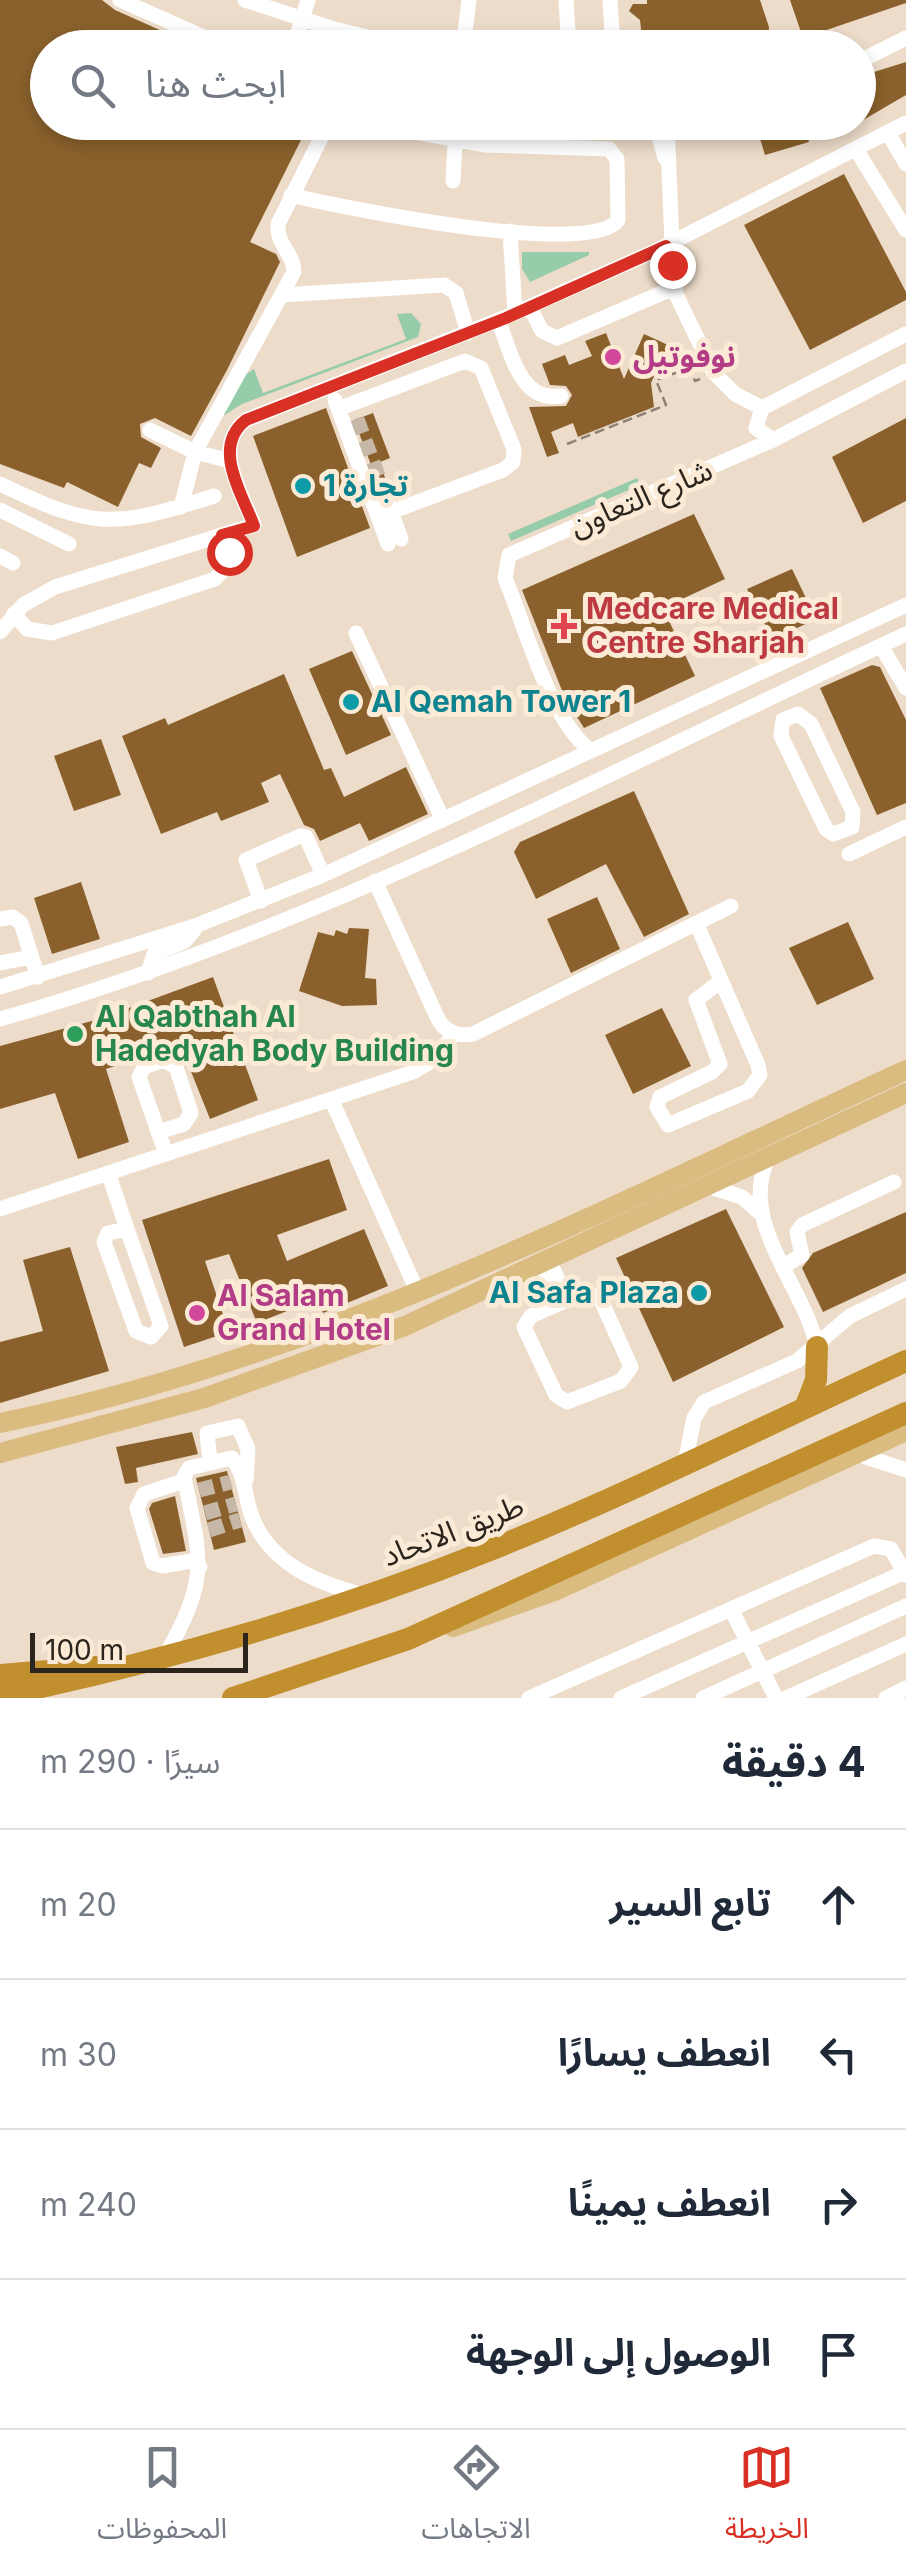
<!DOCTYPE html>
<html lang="ar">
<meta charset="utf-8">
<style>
:root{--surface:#fff;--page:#f2f2f3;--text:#1f2937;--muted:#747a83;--line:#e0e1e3;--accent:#d93025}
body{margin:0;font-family:Inter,"Noto Sans Arabic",sans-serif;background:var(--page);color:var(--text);direction:rtl}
.scale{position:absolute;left:30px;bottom:25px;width:218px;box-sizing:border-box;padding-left:10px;border:5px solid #2b251d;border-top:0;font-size:28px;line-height:35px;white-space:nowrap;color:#2b251d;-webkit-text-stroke:8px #faead6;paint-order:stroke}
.stop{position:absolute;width:30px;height:30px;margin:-22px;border:8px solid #d93025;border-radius:50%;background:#fff}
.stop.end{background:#d93025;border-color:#fff;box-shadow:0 2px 10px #0008}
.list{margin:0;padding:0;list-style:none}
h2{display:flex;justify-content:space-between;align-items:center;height:130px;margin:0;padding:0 40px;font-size:42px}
h2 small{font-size:32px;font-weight:400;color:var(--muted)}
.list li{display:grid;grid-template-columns:65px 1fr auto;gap:30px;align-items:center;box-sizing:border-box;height:150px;padding:0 40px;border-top:2px solid var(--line)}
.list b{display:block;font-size:38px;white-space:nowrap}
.list em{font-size:32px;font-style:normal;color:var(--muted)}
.icon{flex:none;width:55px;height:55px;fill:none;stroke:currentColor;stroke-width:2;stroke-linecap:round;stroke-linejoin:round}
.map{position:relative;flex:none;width:906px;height:1698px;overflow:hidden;direction:ltr}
.search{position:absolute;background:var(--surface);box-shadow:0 5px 15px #0003;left:30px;right:30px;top:30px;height:110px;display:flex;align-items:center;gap:25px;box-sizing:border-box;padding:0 35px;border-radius:55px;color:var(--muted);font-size:38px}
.sheet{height:730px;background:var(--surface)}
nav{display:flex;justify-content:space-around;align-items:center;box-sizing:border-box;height:140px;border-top:2px solid var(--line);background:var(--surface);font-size:28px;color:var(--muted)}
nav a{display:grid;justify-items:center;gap:5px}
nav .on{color:var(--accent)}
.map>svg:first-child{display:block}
.green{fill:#97ccab}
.building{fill:#8a612c}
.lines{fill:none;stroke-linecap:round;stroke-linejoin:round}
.minor-tunnel{stroke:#c6b7a7;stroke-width:15;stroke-dasharray:15 8;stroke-linecap:butt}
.path{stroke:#8f8376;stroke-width:2.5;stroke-dasharray:10 5;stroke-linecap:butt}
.minor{stroke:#fff;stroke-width:15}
.major{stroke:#dabc81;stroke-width:20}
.highway{stroke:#c18f2d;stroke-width:22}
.route{stroke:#d93025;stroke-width:12}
.hotel-dot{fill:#d1479c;stroke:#faead6;stroke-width:4}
.culture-dot{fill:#0f9aa8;stroke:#faead6;stroke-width:4}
.health-dot{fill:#e0444e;stroke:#faead6;stroke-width:4}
.leisure-dot{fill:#2e9e5b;stroke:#faead6;stroke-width:4}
.labels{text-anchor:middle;stroke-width:10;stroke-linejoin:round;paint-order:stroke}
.hotel-label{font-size:30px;font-weight:bold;fill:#b23c85;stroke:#faead6;text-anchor:start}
.culture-label{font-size:30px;font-weight:bold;fill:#0d838f;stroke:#faead6;text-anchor:start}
.street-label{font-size:30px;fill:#2b251d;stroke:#faead6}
.health-label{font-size:30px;font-weight:bold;fill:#be3a42;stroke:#faead6;text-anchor:start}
.leisure-label{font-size:30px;font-weight:bold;fill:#27864d;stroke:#faead6;text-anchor:start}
</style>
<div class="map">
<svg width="906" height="1698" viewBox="0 0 906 1698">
<rect width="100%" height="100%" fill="#eddcc9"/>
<path class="green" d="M522 252H589V255L530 282 522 269Z
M411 313 421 324 418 337 242 404 220 418 245 375 254 369 263 393 406 339 397 314Z
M637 478 640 485 511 541 508 534Z"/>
<path class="building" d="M0 0H102L115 10 200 48H48V122H310L250 242 276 254 280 262 227 370 191 436 155 418 140 424 141 437 161 448 151 468 139 463 118 507 67 482 64 488 0 464Z
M647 0H760L769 27 768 48H643L640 20 629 11 633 4H647Z
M790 0H906V3L803 38Z
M906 62V95L858 123V77Z
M755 122H804L809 142 765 155Z
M844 174 906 292V300L810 350 744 225Z
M606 333 624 379 644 334 668 345 651 383 654 407 578 437 573 423 551 432 559 453 547 457 529 407 566 406 572 395 566 386 550 385 542 364 565 355 569 365 592 356 585 341Z
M326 408 370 528 297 557 253 436Z
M373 413 390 458 380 462 386 481 378 483 354 420Z
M906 418V501L863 523 832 457Z
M694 514 725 579 663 608 695 676 584 728 565 698 522 590Z
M792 569 816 619 772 640 747 589Z
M352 651 391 735 346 755 309 669Z
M872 665 880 667 906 720V803L877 815 820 688Z
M284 674 324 770 331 768 344 797 406 767 428 814 369 841 360 823 320 841 314 829 304 825 280 774 261 783 269 802 221 821 217 812 161 834 122 736 165 718 168 725Z
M101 739 121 795 74 811 54 756Z
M634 791 689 914 644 937 606 864 536 899 514 852 520 842Z
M81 882 100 939 52 954 34 898Z
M597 897 620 949 571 973 547 919Z
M848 922 874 979 817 1005 789 948Z
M349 928 369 929 365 978 376 979 377 1005 342 1006 299 991 318 932 334 936 336 930 347 934Z
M213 977 258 1100 210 1119 180 1044 106 1069 129 1142 78 1159 55 1093 0 1109V1046L99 1019Z
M662 1008 691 1066 633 1094 605 1035Z
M329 1159 347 1210 277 1235 287 1261 364 1229 388 1286 323 1313 317 1299 257 1323 229 1254 205 1261 229 1332 184 1347 142 1220Z
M726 1209 784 1327 673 1382 616 1258Z
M906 1212V1273L823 1312 802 1268 813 1253Z
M70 1247 109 1371 0 1403V1342L43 1331 23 1260Z
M192 1432 198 1454 136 1468 138 1482 125 1484 116 1447Z
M227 1471 246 1542 214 1550 196 1478Z
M175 1496 186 1551 163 1554 149 1509 152 1503Z"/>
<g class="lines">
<path class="minor-tunnel" d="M357 419 384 492
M199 1490 231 1482
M205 1513 236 1504
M209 1530 240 1520"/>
<path class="path" d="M567 444 666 405 656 380 689 368 695 381 700 379"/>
<path class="minor" d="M120 0 229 48
M245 0 334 29 414 48
M566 0 569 48
M610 0 613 48
M293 48 308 0
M463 48 469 0
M858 62 906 38
M655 122 665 158
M667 122 672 243
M888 133 906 164
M857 151 906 230
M453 181 456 122
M291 195C339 207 592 259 618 220L617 159 609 149 484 145 360 122
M510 231 515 313
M655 251 714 373 735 394 762 408
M281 295 444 285 456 293 468 333
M530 307 542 331 557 338 676 287
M498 320C511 351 519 403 561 396
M335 400 388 544
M338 409 465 361 481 368 514 449 513 462 503 470 391 512
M150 430 195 452 230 461
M773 440 756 428 762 408 906 334
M0 484C95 530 114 528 214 496
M384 492 401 539
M181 507 195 452 294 272C294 253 276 245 278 224L329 122
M0 510 69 544
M0 556 13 563
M14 614 27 629 52 633 215 579 230 562 222 535
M0 632 23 605 55 587 254 525C242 493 211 446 246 420L506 317 655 251 906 123
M356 633 443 820
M881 646 906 688
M798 714 811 724 853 812 852 827 833 834 826 829 781 736 783 720Z
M591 751C550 721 525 626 505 578L509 555 773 440 906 371
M849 854 906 827
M375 881 438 1019C445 1032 457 1037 473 1034L731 906
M261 901 246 860 300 836 306 837 323 875
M0 919 13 917 21 923 38 977
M697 925 758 1065 760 1075 748 1091 668 1125 657 1107 660 1097 712 1072 720 1064 696 1000 721 981
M0 963 31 957
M148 973 154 954 185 941 194 930
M0 987 195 926 323 875 906 605
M0 1019C315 930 610 771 906 634
M332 1101 418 1293
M158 1132 184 1124 191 1113 176 1067 164 1060 144 1067 139 1077 166 1154
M769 1157C736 1220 804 1285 817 1347
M109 1175 127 1229
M707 1186 742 1197 762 1215
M0 1209 413 1072 433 1060 454 1034
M127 1229 161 1326 151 1337 136 1331 104 1242 108 1233Z
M550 1262 567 1300
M784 1266 802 1255 797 1232 802 1225 894 1182
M536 1269 554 1306
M586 1292 600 1298 631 1367 621 1381 567 1402 556 1395 524 1327 531 1316Z
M857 1454 906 1470
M210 1461 207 1433 238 1426 248 1449 246 1480
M685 1463 694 1418 704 1402 797 1361 850 1316 906 1289
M184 1481 144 1494 137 1508 153 1563 162 1566 192 1561 200 1567
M732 1611 776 1698
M164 1658C209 1578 202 1564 184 1477L189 1468 232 1458C245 1474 245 1498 252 1517 271 1565 318 1583 363 1595
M529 1698 874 1546 891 1549 906 1575
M621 1698 905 1572
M703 1698 906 1606
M786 1698 906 1644
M886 1698 906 1688"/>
<path class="major" d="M0 1423C321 1358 611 1206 906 1070
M0 1453 204 1398 405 1326 906 1093
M453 1627 557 1590 906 1431"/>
<path class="highway" d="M805 1408 816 1380 817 1347
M0 1675 95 1667
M0 1696C171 1660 337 1612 500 1546 637 1490 771 1423 906 1361
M233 1698 408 1639 906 1413"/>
</g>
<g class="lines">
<path class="route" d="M229 552 222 535 254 526C242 493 211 447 246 420L506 318 666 246 672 265"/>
</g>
<g class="hotel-dot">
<circle cx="613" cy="357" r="10"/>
<circle cx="197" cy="1313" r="10"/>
</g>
<g class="culture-dot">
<circle cx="303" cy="486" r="10"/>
<circle cx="351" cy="702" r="10"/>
<circle cx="699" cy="1293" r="10"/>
</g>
<path class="health-dot" d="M559 611h10v10h10v10h-10v10h-10v-10h-10v-10h10z"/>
<circle class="leisure-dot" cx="75" cy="1034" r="10"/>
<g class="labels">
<g class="hotel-label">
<text x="633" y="367">نوفوتيل</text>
<text x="217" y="1306">Al Salam<tspan x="217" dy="34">Grand Hotel</tspan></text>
</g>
<g class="culture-label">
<text x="323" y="496">تجارة 1</text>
<text x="371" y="712">Al Qemah Tower 1</text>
<text x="679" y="1303" text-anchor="end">Al Safa Plaza</text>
</g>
<g class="street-label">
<text transform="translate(641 498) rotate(-23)" y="10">شارع التعاون</text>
<text transform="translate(453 1531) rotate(-21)" y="10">طريق الاتحاد</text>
</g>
<g class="health-label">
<text x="586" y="619">Medcare Medical<tspan x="586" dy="34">Centre Sharjah</tspan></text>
</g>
<g class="leisure-label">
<text x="95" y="1027">Al Qabthah Al<tspan x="95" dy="34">Hadedyah Body Building</tspan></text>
</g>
</g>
</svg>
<div class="scale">100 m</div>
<div class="stop" style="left:229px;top:552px"></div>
<div class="stop end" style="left:672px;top:265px"></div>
<div class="search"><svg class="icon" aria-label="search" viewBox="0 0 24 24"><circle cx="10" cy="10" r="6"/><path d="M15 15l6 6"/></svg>ابحث هنا</div>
</div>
<section class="sheet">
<h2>4 دقيقة<small>سيرًا · 290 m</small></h2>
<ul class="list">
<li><svg class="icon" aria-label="ahead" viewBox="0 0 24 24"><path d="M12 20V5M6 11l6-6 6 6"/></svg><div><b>تابع السير</b></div><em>20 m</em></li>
<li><svg class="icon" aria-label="left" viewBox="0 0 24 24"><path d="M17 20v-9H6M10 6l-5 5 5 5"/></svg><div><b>انعطف يسارًا</b></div><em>30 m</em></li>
<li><svg class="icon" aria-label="right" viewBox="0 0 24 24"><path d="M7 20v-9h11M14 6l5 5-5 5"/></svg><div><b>انعطف يمينًا</b></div><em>240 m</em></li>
<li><svg class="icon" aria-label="arrive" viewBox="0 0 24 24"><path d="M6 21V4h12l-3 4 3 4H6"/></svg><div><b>الوصول إلى الوجهة</b></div></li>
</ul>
</section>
<nav>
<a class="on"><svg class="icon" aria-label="map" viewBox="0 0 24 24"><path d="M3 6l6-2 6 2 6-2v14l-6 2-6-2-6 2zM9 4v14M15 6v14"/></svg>الخريطة</a>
<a><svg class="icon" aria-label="directions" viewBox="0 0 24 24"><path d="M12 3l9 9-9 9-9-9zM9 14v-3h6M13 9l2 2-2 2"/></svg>الاتجاهات</a>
<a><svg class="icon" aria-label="saved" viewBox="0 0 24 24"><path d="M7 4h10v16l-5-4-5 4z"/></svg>المحفوظات</a>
</nav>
